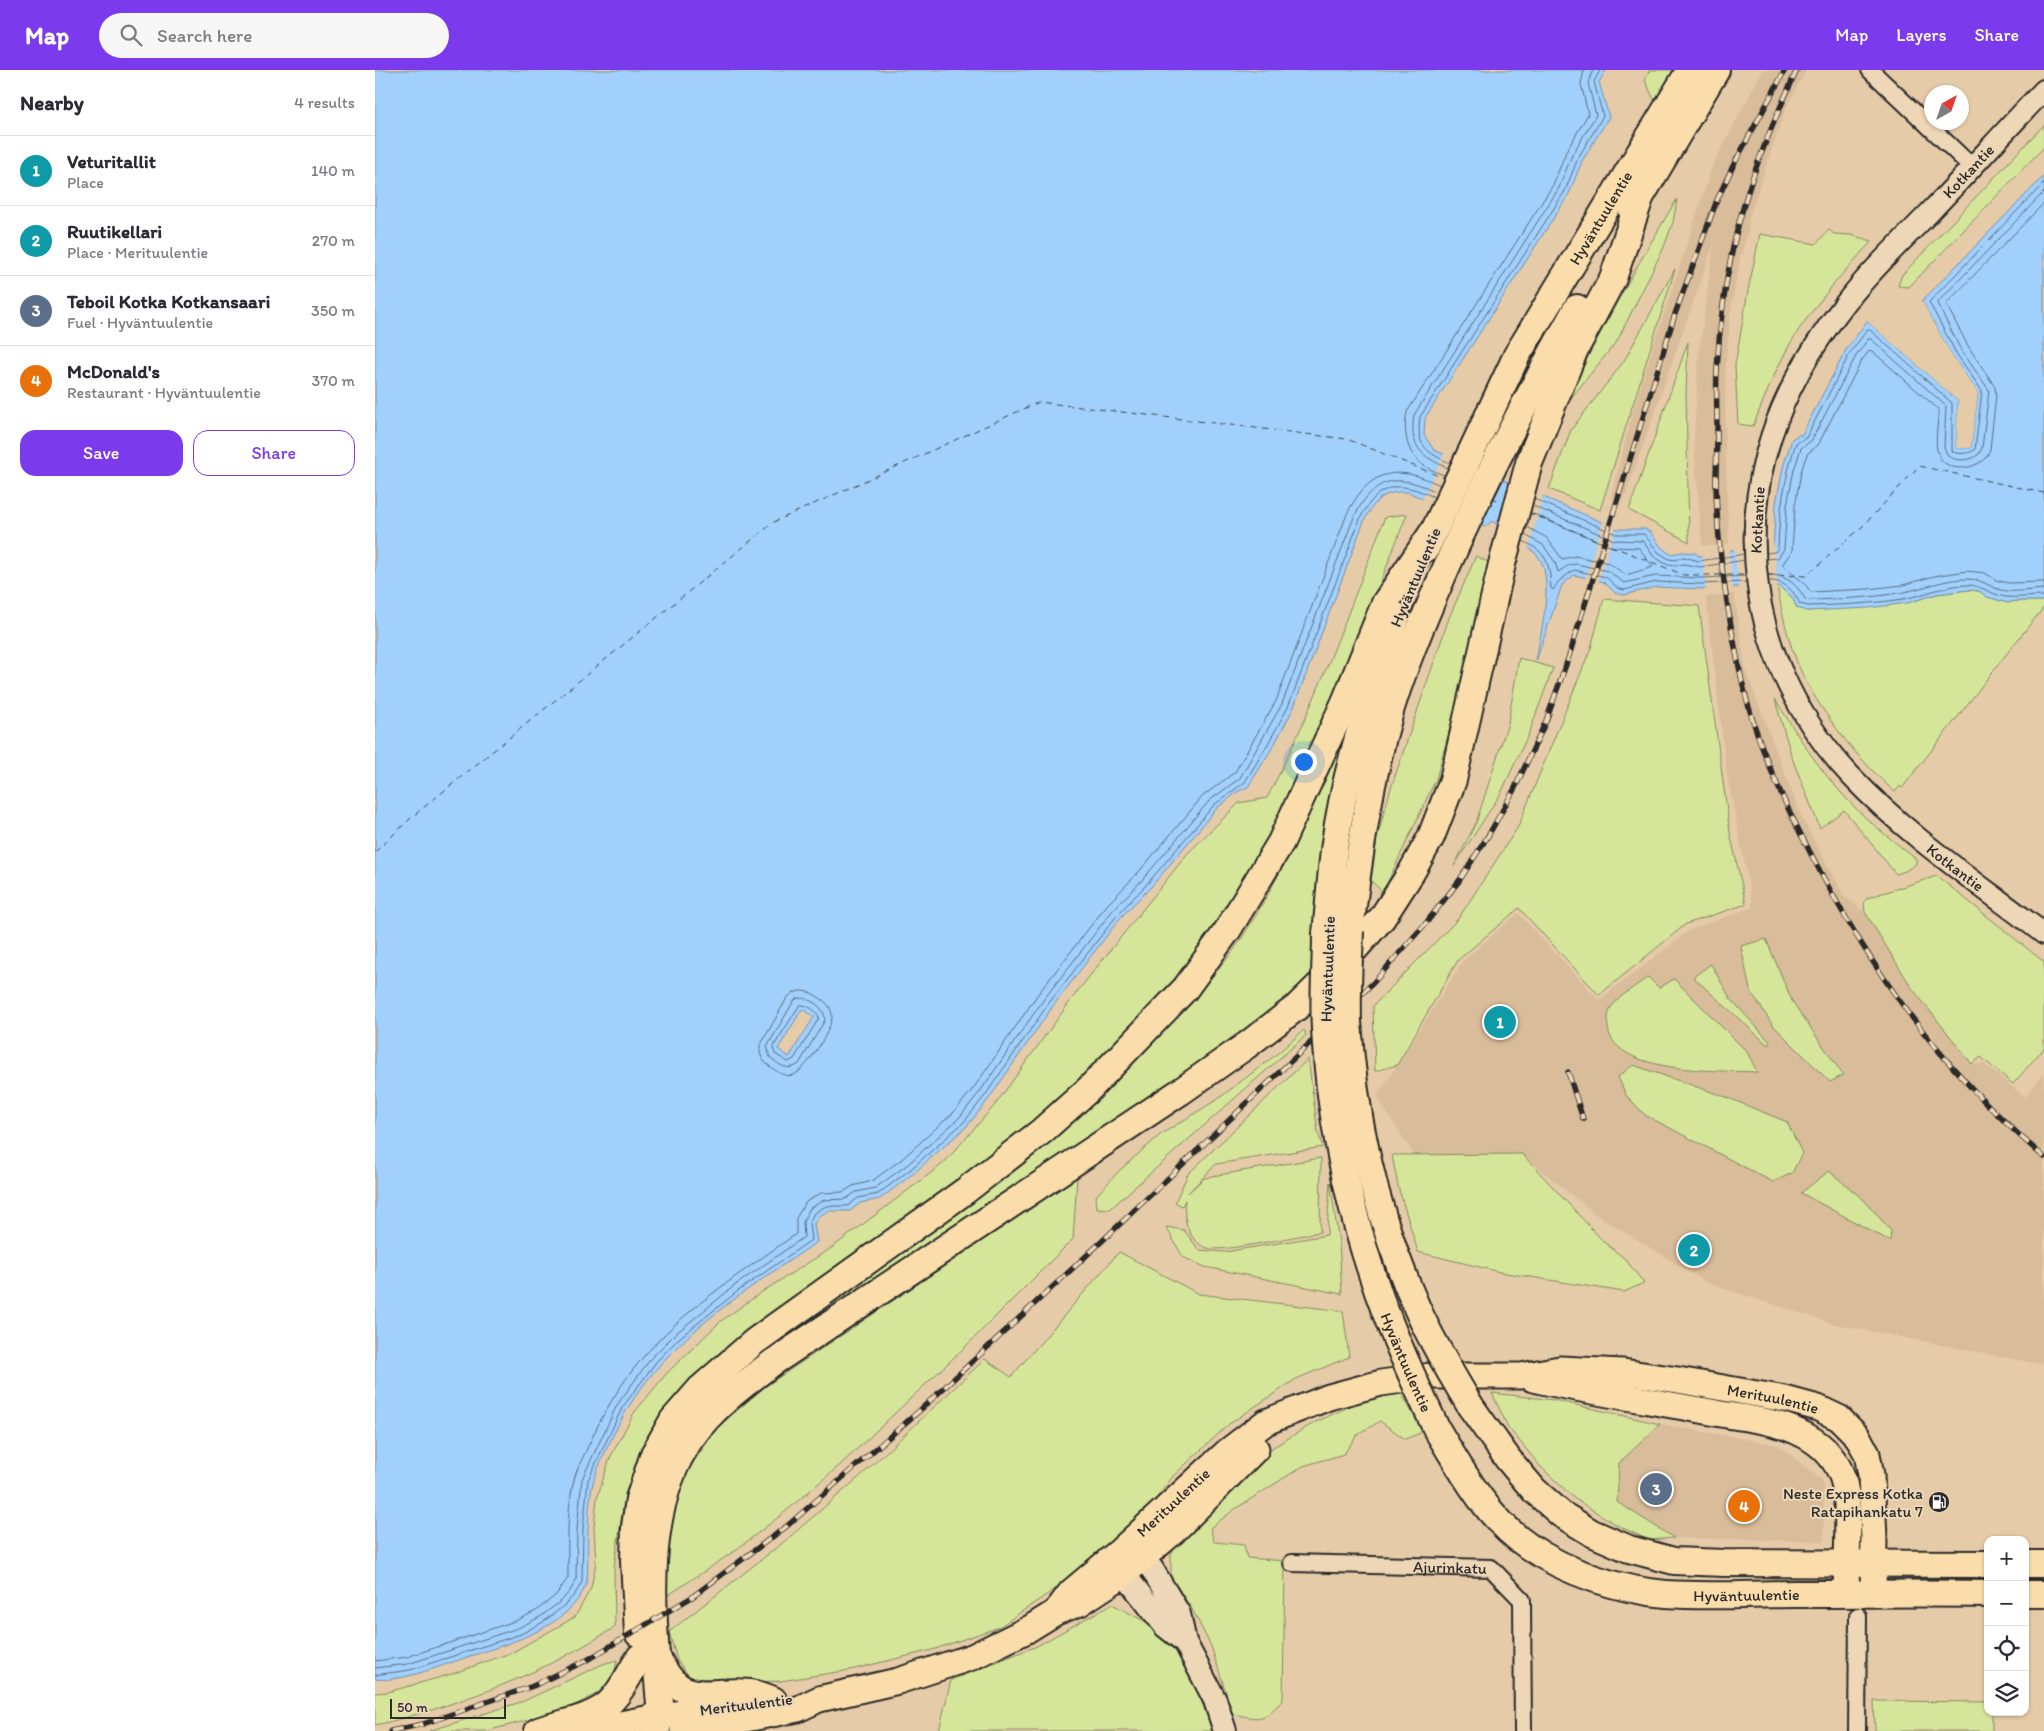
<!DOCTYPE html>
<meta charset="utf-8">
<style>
:root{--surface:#fff;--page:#f7f7f7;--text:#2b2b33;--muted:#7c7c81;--line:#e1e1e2;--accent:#7c3aed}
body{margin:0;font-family:Itim,sans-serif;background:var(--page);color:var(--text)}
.controls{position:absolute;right:15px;bottom:15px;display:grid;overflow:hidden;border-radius:10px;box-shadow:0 1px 4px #0004}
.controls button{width:45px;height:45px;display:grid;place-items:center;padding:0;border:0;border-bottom:1px solid var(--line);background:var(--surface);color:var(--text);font:25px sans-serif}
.compass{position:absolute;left:1549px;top:15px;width:45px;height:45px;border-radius:50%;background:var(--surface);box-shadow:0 1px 4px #0004;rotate:40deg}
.scale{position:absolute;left:15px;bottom:12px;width:116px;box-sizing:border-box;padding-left:5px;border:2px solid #2b2b2b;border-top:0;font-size:14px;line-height:18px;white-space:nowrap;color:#2b2b2b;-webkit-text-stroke:4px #edd7b6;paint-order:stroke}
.you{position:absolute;left:928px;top:691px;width:18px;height:18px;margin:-12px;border:4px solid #fff;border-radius:50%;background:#1a73e8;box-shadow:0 0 0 8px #1a73e833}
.badge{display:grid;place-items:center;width:32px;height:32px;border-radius:50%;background:var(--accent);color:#fff;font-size:16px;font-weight:700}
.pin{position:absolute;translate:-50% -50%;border:2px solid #fff;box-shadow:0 1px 5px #0006}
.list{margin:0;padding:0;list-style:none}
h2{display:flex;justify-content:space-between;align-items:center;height:65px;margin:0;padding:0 20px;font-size:21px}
h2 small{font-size:16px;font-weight:400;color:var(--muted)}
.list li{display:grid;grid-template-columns:32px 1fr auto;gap:15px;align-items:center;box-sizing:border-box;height:70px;padding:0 20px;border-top:1px solid var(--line)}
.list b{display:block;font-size:19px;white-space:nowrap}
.list p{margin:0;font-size:16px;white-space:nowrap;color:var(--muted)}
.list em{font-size:16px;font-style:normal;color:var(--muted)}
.actions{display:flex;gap:10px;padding:15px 20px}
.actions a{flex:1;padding:11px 0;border:1px solid var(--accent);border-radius:15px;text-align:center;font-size:18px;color:var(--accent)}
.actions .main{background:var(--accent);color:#fff}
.icon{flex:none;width:28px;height:28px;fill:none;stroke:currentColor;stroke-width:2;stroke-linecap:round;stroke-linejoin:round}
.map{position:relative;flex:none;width:1669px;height:1661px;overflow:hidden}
header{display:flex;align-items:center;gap:30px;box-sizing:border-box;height:70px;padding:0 25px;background:var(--accent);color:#fff}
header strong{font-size:24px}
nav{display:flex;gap:28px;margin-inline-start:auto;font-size:18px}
.search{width:350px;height:45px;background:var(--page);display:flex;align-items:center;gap:12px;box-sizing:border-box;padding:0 18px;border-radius:28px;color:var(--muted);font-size:19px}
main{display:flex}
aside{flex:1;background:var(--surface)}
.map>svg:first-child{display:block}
.built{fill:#d9bc9a}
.green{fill:#d5e69a;stroke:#808862}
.water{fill:#a1d0fd;stroke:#728ea9;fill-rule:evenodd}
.pier{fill:#e6cba8}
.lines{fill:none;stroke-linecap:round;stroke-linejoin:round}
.shore{stroke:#5a6d7f;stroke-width:1}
.ferry{stroke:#3d444a;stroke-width:1;stroke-dasharray:6 5;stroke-linecap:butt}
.minor-casing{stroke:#2b2b2b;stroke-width:20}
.tertiary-casing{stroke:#2b2b2b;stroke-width:24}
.secondary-casing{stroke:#2b2b2b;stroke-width:26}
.primary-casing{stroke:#2b2b2b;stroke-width:29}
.trunk-casing{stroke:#2b2b2b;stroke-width:30}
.minor{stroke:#edd7b6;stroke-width:16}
.tertiary{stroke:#edd7b6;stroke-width:20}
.secondary{stroke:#edd7b6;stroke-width:22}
.primary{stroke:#faddab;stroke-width:25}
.trunk{stroke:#faddab;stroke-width:26}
.rail-casing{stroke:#2b2b2b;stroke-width:5.5}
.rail{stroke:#edd7b6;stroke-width:4;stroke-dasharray:11;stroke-linecap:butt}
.trunk-bridge-casing{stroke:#2b2b2b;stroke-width:30;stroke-linecap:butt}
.trunk-bridge{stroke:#faddab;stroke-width:26}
.labels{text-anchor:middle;stroke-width:4;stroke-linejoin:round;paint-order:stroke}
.street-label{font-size:16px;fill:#2b2b2b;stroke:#edd7b6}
.poi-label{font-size:16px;fill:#2b2b2b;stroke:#edd7b6;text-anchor:end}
</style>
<header>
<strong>Map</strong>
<div class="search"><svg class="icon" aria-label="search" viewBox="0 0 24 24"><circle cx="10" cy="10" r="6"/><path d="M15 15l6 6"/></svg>Search here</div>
<nav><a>Map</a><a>Layers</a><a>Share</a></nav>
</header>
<main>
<aside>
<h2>Nearby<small>4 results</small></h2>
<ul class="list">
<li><span class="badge" style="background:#0f9aa8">1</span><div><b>Veturitallit</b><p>Place</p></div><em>140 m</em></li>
<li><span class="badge" style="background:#0f9aa8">2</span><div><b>Ruutikellari</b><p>Place · Merituulentie</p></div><em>270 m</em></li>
<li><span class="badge" style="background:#5c6f8a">3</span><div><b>Teboil Kotka Kotkansaari</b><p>Fuel · Hyväntuulentie</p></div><em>350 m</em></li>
<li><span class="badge" style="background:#e8710a">4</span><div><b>McDonald's</b><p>Restaurant · Hyväntuulentie</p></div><em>370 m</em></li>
</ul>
<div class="actions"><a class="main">Save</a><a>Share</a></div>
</aside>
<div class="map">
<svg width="1669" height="1661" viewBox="0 0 1669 1661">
<rect width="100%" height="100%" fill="#e6cba8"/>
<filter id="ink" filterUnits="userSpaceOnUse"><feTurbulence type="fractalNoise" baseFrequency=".02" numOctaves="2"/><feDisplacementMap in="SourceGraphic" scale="10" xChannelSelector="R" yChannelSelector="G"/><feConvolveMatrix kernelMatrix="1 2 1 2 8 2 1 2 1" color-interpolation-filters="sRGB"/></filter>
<g filter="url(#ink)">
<path class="built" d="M1388 0H1431L1410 40 1374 147 1373 162 1365 188 1356 239 1351 291 1350 371 1354 474 1327 476 1319 370 1324 282 1339 173 1248 432 1236 427 1261 330 1338 94Z
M1359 524 1371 602 1427 748 1469 826 1490 842 1537 918 1597 994H1609L1650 1027 1669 1003V1295L1459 1254 1335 1214 1223 1146 1147 1085H1039L1002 1027 1089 890 1143 843 1224 930 1315 860 1378 837 1352 704 1331 527Z
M1285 1354 1403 1375 1448 1411 1449 1471 1299 1468 1242 1432 1244 1393Z"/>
<path class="green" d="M1275 0H1301L1281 34 1270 10Z
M1669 55V77L1534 217 1523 216 1527 205Z
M1302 129 1298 152 1289 177 1242 271 1187 339C1222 266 1260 198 1302 129Z
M1454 160 1459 164 1476 165 1497 171C1470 200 1445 229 1423 261 1404 290 1391 324 1378 356L1363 354 1360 295 1373 221 1385 164 1441 174Z
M1300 199 1225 440 1174 419 1196 360 1249 291Z
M1313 272 1311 323 1314 472 1254 440Z
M1032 444 956 640 872 815 789 929 658 1056 340 1288 292 1337 270 1372 250 1424 239 1497 240 1557C182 1594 128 1617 63 1638 42 1644 21 1651 0 1655V1623L13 1622 77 1604 138 1582 200 1547 216 1518 221 1493 219 1458 222 1428 235 1388 259 1343 292 1303 346 1251 387 1222 458 1177 569 1093 620 1035 702 922 813 783 864 733 892 728C940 636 973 543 1010 447Z
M1101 486 1113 492 1079 644 1061 709 1008 822 996 811 1002 768 1016 718 1074 548Z
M1402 515 1417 527 1422 538 1432 541 1532 533 1562 524 1593 520 1604 521 1613 527 1633 533 1640 531H1669V537C1620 597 1575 658 1527 718L1525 716 1520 722C1486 692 1455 654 1433 615 1416 585 1408 549 1402 515Z
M1229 529 1324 536 1355 763 1371 834 1311 854 1224 925 1144 838 1083 890 1022 995 1000 1001 998 936 1083 849 1143 757 1216 578Z
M1144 588 1178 598 1154 663 1126 723 1079 796 1101 753 1133 653Z
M1400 629C1421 663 1442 697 1469 726 1490 750 1516 769 1541 789V794L1530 801 1521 804 1469 740 1445 758 1417 688Z
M965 676 945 790 936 913 874 961 389 1287 383 1282C472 1220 565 1160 650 1093 704 1051 753 1001 799 950 821 925 846 899 865 871 905 809 935 742 965 676Z
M1562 806 1669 892V978L1638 1014 1606 987 1597 994 1537 918 1490 842 1489 834 1492 828Z
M1391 869 1417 931 1468 1005 1455 1012 1397 954 1375 920 1366 876Z
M1336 894 1355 928 1395 972 1393 975 1318 907Z
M1273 907 1284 918 1299 909 1372 982 1382 1002C1346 1000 1240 1005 1233 958 1232 951 1233 942 1237 936 1244 926 1264 914 1273 907Z
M929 960 931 965 735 1139 722 1138 721 1126 745 1100 785 1065 843 1029 902 984Z
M933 989 943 1063 948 1077 841 1094 813 1123 828 1109 837 1106 946 1088 945 1162C924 1165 848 1183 832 1178 812 1171 808 1147 810 1130L807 1136 800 1132 813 1104Z
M1258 995 1351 1027 1412 1052 1427 1083 1417 1103 1398 1112 1270 1045 1251 1025 1243 1007Z
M1147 1084 1229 1172 1250 1189 1269 1213 1249 1222 1125 1202 1043 1182 1023 1116 1017 1085Z
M1454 1101 1489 1130 1516 1161 1515 1171 1426 1123Z
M702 1107 698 1169 591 1276 464 1396 405 1446 358 1482 292 1526 291 1486 295 1451 309 1406 342 1358 388 1318Z
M955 1112 964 1173 967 1224 830 1197 808 1187 791 1157 809 1160 824 1180 850 1182 952 1165Z
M744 1182 824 1224 968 1241 974 1287 921 1309 854 1354 798 1406 767 1448 705 1502 624 1557 557 1580 475 1600 406 1611 332 1613 314 1606 302 1590 294 1562 410 1471 489 1403 610 1289 636 1307Z
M1026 1323 1048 1362 1030 1369 1005 1351 981 1366 969 1384 928 1396 860 1439 835 1458 839 1472 869 1475 872 1488 910 1491 908 1630C888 1651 886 1650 858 1644L836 1576 817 1539 796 1507V1484L811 1463 864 1409 897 1378 939 1353 986 1331Z
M1117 1323 1179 1330 1285 1354 1244 1393 1242 1432 1299 1468 1273 1470 1242 1455 1200 1429 1165 1396 1133 1357Z
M737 1534 788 1561 818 1607 837 1661H564L576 1610 662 1576Z
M242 1590 238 1610 221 1624 189 1641 111 1661H54L149 1631 228 1594Z
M1499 1631 1613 1632V1642H1617V1661H1500Z"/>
<path class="water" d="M0 0H1231L1224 12 1234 47 1207 91 1194 124 1050 348 1049 365 1059 380 1243 459H1270L1275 462 1287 478 1295 484 1308 482 1320 483 1324 486 1354 482 1356 480 1398 478 1401 433 1408 397 1417 369 1424 364 1426 366 1471 280 1492 251 1583 331 1581 378H1596L1603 323 1577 286 1547 231 1669 106V531H1640L1633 533 1612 527 1604 521 1593 520 1562 524 1532 533 1494 538 1432 541 1422 538 1417 527 1402 515 1327 519 1281 517 1249 525 1240 523 1229 512 1199 505 1187 515 1161 591C1165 564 1182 503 1160 483 1152 475 1132 469 1122 463L1126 457 1117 451 1110 457 1033 422C1008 421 1001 429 989 451L918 639 899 675 873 717 862 722 842 738 776 817 746 847 678 936 613 1030 593 1055 539 1103 505 1129 485 1133 475 1141H453L443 1147 439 1154 442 1172C372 1220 295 1266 251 1341 242 1357 222 1396 218 1413 214 1428 214 1444 213 1459 212 1470 214 1508 211 1515 194 1557 137 1572 99 1585 72 1593 27 1613 0 1609ZM427 939 439 947 414 987 403 979Z"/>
<path class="pier" d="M1547 231 1577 286 1603 323 1596 378H1581L1583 331 1492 251 1495 250 1585 330 1583 376 1594 375 1600 324 1574 287 1545 232Z
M1070 382 1126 407 1104 457 1047 430Z
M1140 413 1168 425 1153 482 1125 468Z
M1228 451 1241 456 1223 513 1210 510Z
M1396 469H1398L1403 519 1364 520 1359 477 1396 475Z
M1354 478 1358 520 1331 521 1327 483 1352 480Z"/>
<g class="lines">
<path class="shore" d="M1669 133 1571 234 1593 276 1620 317 1621 325 1615 379C1610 399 1574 406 1564 386 1558 373 1564 353 1563 339L1497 281 1495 280 1487 290 1443 375 1432 384 1426 402 1420 436 1417 481 1407 495 1429 513 1436 522 1493 519 1528 515 1559 506 1592 501 1610 503 1621 510 1633 513 1669 512
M1075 393C1050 382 1041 375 1045 347L1190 121 1203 88 1228 46 1219 12 1225 0
M1073 398C1045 386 1034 376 1039 345L1184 118 1197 85 1221 45 1213 13 1218 0
M1069 405C1062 402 1054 400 1048 395 1031 383 1028 361 1032 342L1178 115 1191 82 1213 44 1206 14 1209 0
M1159 429 1241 464H1269L1283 482 1294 489 1300 490 1309 487 1324 491 1369 484
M1158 436 1239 470 1268 471 1279 487 1293 495 1301 496 1309 494 1325 497 1370 490
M1152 457 1172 468 1187 489 1200 486 1234 493 1251 505 1278 497 1264 478 1237 477 1156 443
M1150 465 1168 475 1180 492 1183 502 1194 495 1201 494 1233 501 1249 513 1280 506 1326 508 1371 506
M1148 471C1173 483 1174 492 1176 518L1178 520 1184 511 1199 500 1231 507 1243 518 1249 520 1281 512 1326 514 1371 512
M1391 483 1400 482 1403 478C1404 441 1410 407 1421 373L1431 368 1475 283 1492 260H1495L1577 333V381C1582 385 1594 384 1600 380L1607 321 1581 283 1554 232 1669 113
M1392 489 1403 488 1409 479 1412 435 1419 400 1426 378 1436 371 1481 286 1493 269H1496L1571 336 1569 377 1573 386C1582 392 1596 391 1604 384L1607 378 1614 320 1586 280 1562 233 1669 122
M1393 505C1410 504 1422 514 1430 529L1434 530C1465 529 1498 528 1529 522 1550 518 1569 509 1592 509 1610 509 1615 519 1631 521 1643 522 1657 520 1669 519
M1394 511C1409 510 1419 521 1425 534L1433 536C1465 535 1497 534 1528 529 1550 525 1569 515 1592 515 1607 515 1616 525 1631 527 1640 528 1658 526 1669 526
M425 921C433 921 437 923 443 927 450 931 456 936 457 945 459 957 430 1002 418 1005 410 1007 404 1003 397 998 388 992 384 986 385 976L412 928 418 923Z
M427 928C438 930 450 938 450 950L424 994C413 1002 404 995 395 987L392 977 417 934 421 929Z
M425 935C432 934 443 941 444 948L419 989 413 992 400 984 398 978Z
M0 1591 32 1587 140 1551 161 1541 181 1525 193 1508C193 1477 191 1436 200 1406 204 1393 212 1380 217 1368 263 1267 335 1225 421 1164V1148L431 1132 446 1123 468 1122 478 1116 497 1111 527 1089 579 1042 598 1019 663 924 732 835 762 804 828 726 860 702 901 631 972 444C994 399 1022 394 1065 415
M0 1598 33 1594 143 1558 165 1547 186 1531 195 1521 201 1510 202 1459 207 1409 242 1335 276 1288 299 1265 359 1216 429 1167 428 1152 435 1138 449 1130 471 1129 481 1122 500 1118 532 1095 584 1048 604 1023 669 929 738 840 768 809 834 731 865 708 907 634 979 447C1000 406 1022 403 1062 422
M0 1605 35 1600 146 1564 168 1552 190 1535 200 1524 207 1512 208 1459 213 1410 247 1338 281 1292 303 1269 363 1221 436 1170 434 1153 439 1143 451 1136H473L483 1128 503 1124 536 1099 589 1052 609 1027 674 933 743 844 772 814 839 735 870 712 894 672 913 637 985 449C1004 412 1023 410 1059 427"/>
<path class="ferry" d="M1117 428 1130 433
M1154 443 1309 505H1373
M1392 505 1431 506 1488 456 1544 396 1669 423
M0 782 37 747 399 452 664 332 972 369 1069 408"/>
<g class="minor-casing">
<g id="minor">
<path d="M1495 0 1597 97"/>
<path id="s1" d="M917 1493 1116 1498 1147 1530 1148 1661"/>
<path d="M1482 1661 1483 1546"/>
</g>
</g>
<g class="tertiary-casing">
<g id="tertiary">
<path id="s2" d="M1669 20C1631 60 1594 101 1556 141 1527 171 1495 201 1469 235 1404 319 1368 409 1383 517 1392 586 1427 654 1475 705 1532 766 1603 813 1669 864"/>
</g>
</g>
<g class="secondary-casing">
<path id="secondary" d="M810 1572 790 1556 749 1504 746 1480 768 1489 777 1499 804 1544 810 1572 840 1630 850 1661"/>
</g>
<g class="primary-casing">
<g id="primary">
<path d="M1158 1309C1218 1323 1280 1331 1341 1343 1368 1348 1398 1350 1423 1362 1443 1371 1459 1385 1467 1406 1477 1433 1471 1494 1471 1524"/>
<path id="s3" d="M681 1542 696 1522 746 1480 853 1381 891 1352 954 1327 1006 1313 1056 1306H1146L1185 1299 1248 1302 1303 1310 1410 1329 1443 1338 1464 1348 1483 1367 1492 1384 1496 1405 1499 1468 1498 1523"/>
<path d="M210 1661 286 1646 352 1636"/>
<path d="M308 1661 423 1639 444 1629 523 1611 597 1587 652 1560 681 1542 705 1533 749 1504 798 1462 881 1379"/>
</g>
</g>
<g class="trunk-casing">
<g id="trunk">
<path d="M1257 141 1341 0"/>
<path id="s4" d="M1051 478 1142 285 1315 0"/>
<path d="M975 861C984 784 994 713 1016 638 1030 593 1049 548 1068 505 1108 413 1153 325 1202 238"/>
<path d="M951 864C954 834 956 803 960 773 971 695 997 621 1022 546"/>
<path d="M1096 1337 1133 1389 1159 1420 1186 1444 1217 1463 1254 1479 1299 1491 1349 1493 1613 1494"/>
<path id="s5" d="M1061 1358C1087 1401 1111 1447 1153 1476 1192 1503 1245 1520 1291 1524 1334 1527 1378 1524 1420 1524 1484 1524 1548 1523 1613 1524"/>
<path d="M1650 1494H1669"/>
<path d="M1650 1524H1669"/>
<path d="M263 1563 259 1491 260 1457 264 1429 279 1384 298 1350 325 1319 379 1272 590 1121 667 1061 714 1019 810 919 852 861 906 772 970 632 1010 533 1058 462"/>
<path d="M282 1587C307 1640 331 1618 375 1623 383 1624 391 1627 398 1630"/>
<path d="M163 1661C185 1653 213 1650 232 1635 246 1623 255 1602 265 1587"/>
<path d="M281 1661 286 1646C279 1558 263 1444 316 1368 337 1338 368 1315 397 1293L805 1022 872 975 922 937 969 891 1007 848 1036 803 1056 767 1078 710 1127 494 1154 393 1200 279 1238 208 1265 128"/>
</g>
</g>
<use href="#minor" class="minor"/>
<use href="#tertiary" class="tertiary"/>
<use href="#secondary" class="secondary"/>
<use href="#primary" class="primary"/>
<use href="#trunk" class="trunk"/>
<g class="rail-casing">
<path id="rail" d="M1422 0C1403 41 1384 85 1371 128 1354 183 1345 243 1342 300 1341 320 1342 340 1342 360 1342 378 1341 396 1341 414 1342 480 1353 547 1367 611 1381 672 1407 729 1436 784 1497 903 1566 999 1669 1087
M1193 1002 1208 1049
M16 1661 48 1654 158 1616 212 1590 317 1527 412 1456 543 1342 725 1173 998 913 1051 853 1084 811 1113 766 1140 718 1171 651 1194 586 1300 244 1342 130 1358 96 1410 0"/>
</g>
<use href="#rail" class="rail"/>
<g class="trunk-bridge-casing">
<g id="trunk-bridge">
<path d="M975 861C974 891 972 922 973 952 979 1049 1002 1148 1042 1238 1057 1272 1077 1305 1096 1337"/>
<path id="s6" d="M951 864C951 895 948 927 950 959 955 1057 979 1163 1015 1254 1029 1289 1045 1324 1061 1358"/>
</g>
</g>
<use href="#trunk-bridge" class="trunk-bridge"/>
</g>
</g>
<defs>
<g id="fuel-disc" transform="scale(1.125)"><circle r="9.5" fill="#2b2b2b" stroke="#edd7b6"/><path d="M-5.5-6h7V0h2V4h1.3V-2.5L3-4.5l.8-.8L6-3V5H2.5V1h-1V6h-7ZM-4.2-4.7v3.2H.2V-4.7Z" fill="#fff"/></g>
</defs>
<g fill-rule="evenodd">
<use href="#fuel-disc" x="1564" y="1432"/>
</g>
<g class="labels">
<g class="street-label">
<text transform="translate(1593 101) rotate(-47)" y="6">Kotkantie</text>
<text dy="6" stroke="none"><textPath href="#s4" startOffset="374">Hyväntuulentie</textPath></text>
<text transform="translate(1382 450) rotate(-87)" y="6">Kotkantie</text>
<text transform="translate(1040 507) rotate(-67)" y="6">Hyväntuulentie</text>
<text dy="6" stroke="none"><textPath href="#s2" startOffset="950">Kotkantie</textPath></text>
<text transform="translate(952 899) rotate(-88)" y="6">Hyväntuulentie</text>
<text dy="6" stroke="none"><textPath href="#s6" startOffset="440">Hyväntuulentie</textPath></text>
<text dy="6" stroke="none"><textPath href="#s3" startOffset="801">Merituulentie</textPath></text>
<text dy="6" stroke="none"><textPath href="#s3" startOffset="161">Merituulentie</textPath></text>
<text dy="6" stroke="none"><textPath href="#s1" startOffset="158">Ajurinkatu</textPath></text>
<text dy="6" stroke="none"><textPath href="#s5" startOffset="379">Hyväntuulentie</textPath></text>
<text transform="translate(371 1634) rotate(-7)" y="6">Merituulentie</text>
</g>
<g class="poi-label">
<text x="1548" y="1429">Neste Express Kotka<tspan x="1548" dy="18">Ratapihankatu 7</tspan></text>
</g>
</g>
</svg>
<div class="controls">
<button>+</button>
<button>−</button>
<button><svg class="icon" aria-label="locate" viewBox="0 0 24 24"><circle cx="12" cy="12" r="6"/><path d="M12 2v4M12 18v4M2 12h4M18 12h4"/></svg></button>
<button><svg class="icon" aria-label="layers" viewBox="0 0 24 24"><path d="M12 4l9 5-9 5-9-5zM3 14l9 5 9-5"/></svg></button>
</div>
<svg class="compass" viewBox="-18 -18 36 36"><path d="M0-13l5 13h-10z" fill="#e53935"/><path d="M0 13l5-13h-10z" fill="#7c7c81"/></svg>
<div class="scale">50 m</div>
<div class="you"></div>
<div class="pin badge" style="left:1125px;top:952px;background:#0f9aa8">1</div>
<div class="pin badge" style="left:1319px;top:1180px;background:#0f9aa8">2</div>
<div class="pin badge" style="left:1281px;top:1419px;background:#5c6f8a">3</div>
<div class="pin badge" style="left:1369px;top:1436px;background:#e8710a">4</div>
</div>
</main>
